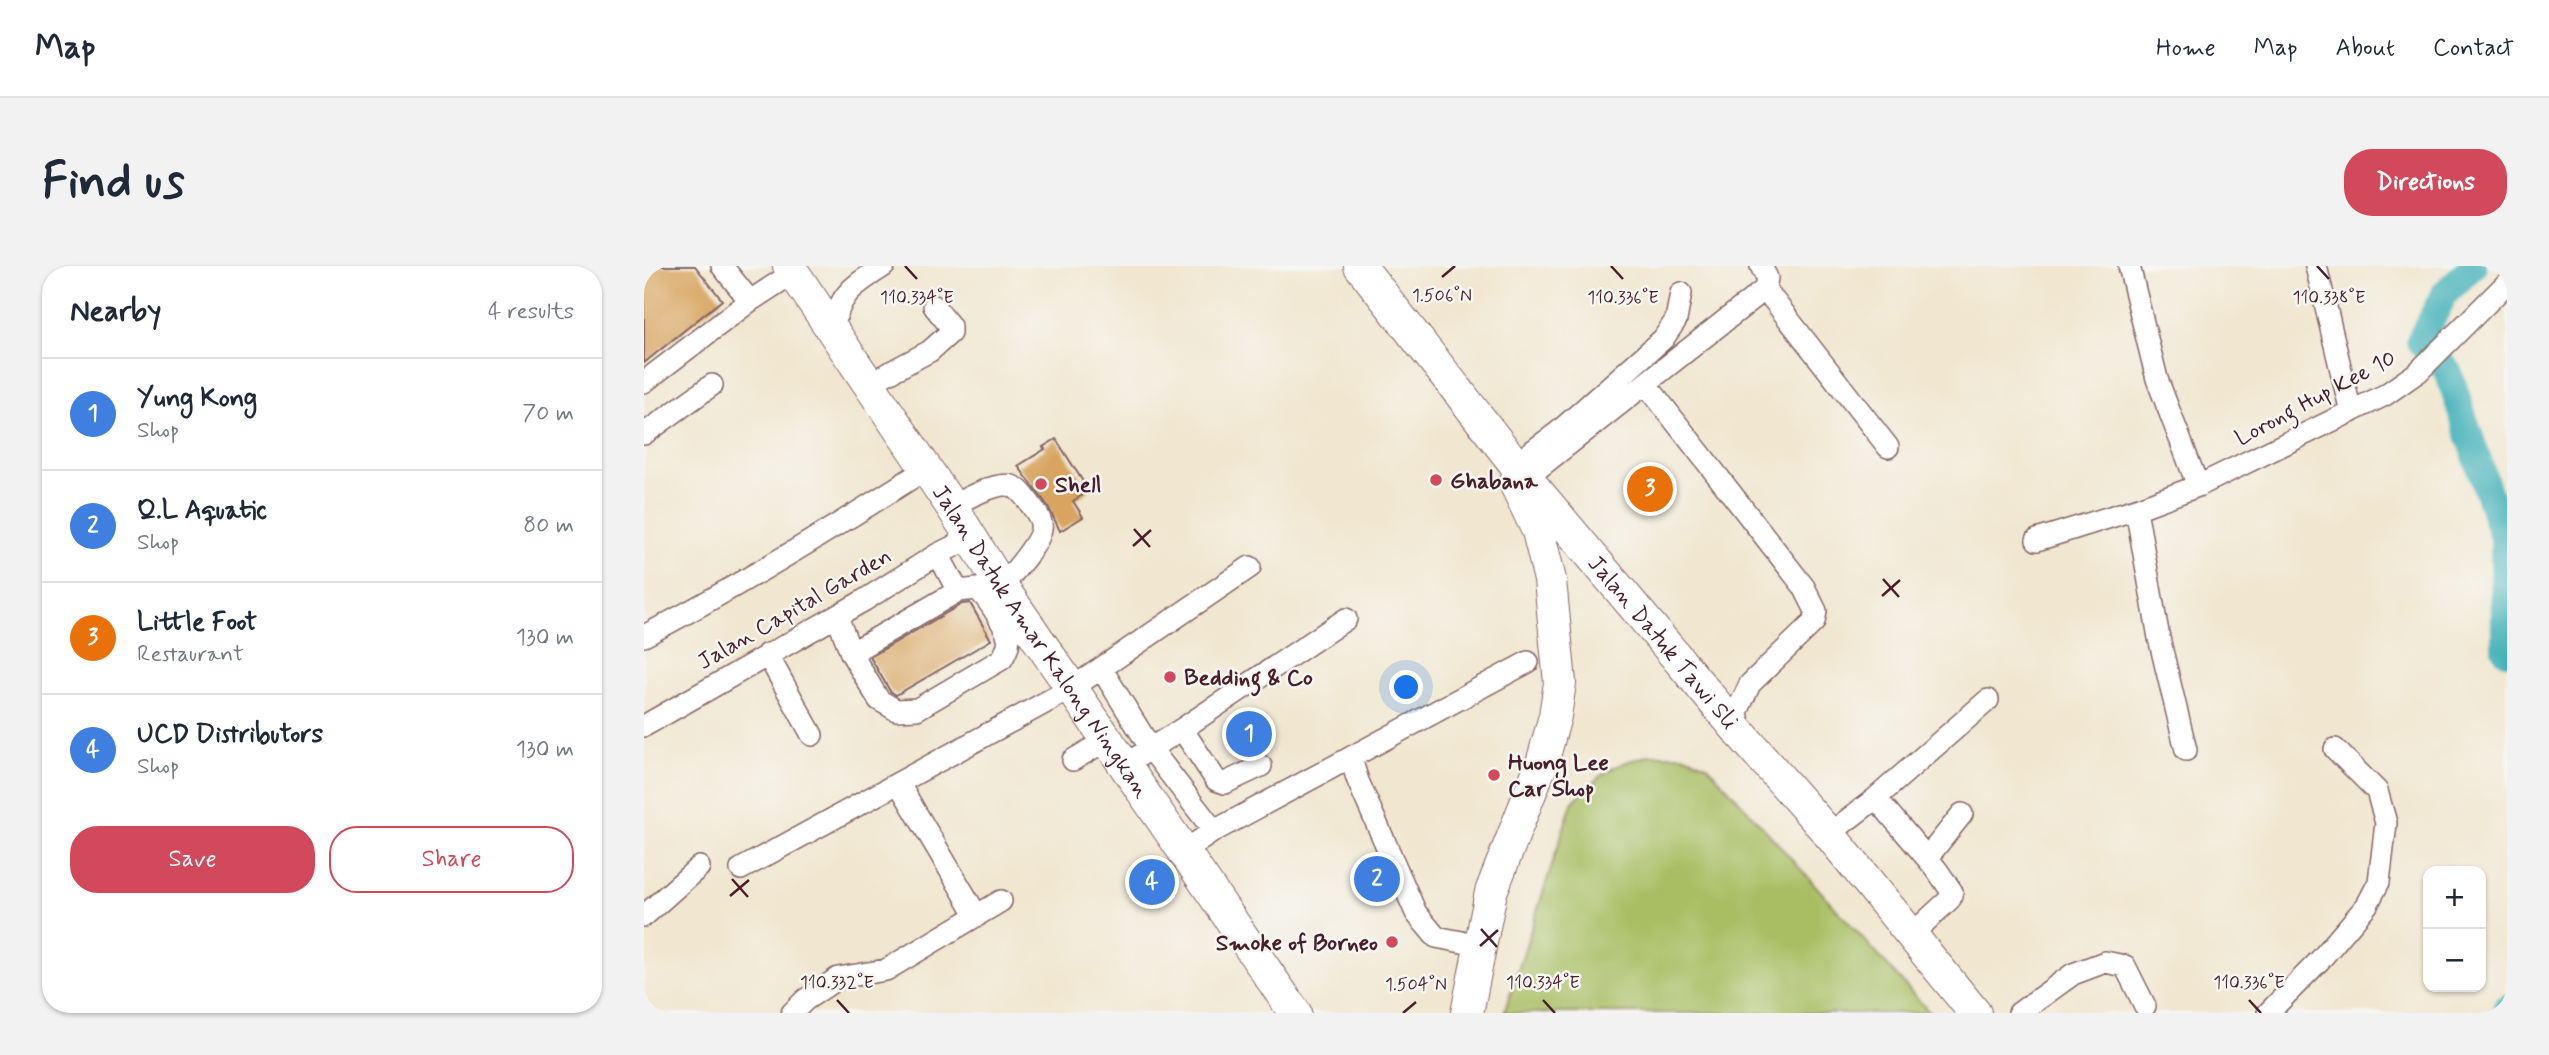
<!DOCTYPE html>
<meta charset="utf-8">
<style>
:root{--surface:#fff;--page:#f2f2f3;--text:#1f2937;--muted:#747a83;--line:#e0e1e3;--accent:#d1495b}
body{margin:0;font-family:Mynerve,sans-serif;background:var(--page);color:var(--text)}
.controls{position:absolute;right:21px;bottom:21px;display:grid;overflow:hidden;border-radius:14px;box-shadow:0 2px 5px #0004}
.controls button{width:63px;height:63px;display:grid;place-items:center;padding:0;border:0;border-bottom:2px solid var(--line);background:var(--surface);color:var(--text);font:35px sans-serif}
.you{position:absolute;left:763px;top:422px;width:24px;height:24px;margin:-18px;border:5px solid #fff;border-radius:50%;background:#1a73e8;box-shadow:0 0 0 10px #1a73e833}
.badge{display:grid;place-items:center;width:46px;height:46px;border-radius:50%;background:var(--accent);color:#fff;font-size:23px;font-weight:700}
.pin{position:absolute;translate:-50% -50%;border:4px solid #fff;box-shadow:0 2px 7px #0006}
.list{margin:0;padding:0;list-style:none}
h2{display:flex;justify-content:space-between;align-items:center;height:91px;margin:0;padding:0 28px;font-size:30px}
h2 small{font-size:23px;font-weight:400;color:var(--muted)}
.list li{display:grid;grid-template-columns:46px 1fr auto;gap:21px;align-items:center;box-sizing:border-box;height:112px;padding:0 28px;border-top:2px solid var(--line)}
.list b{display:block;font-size:26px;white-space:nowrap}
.list p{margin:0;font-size:23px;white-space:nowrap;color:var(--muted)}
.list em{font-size:23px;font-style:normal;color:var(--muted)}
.actions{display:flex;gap:14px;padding:21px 28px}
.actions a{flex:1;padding:16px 0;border:2px solid var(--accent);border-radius:28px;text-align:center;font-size:24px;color:var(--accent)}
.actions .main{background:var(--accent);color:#fff}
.map{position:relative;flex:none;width:1863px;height:747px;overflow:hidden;border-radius:28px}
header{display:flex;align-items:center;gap:42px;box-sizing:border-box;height:98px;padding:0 35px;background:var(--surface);border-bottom:2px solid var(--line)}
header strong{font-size:33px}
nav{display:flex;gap:38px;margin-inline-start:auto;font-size:24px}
.intro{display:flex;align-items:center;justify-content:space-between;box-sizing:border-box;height:168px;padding:0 42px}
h1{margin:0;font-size:49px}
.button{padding:18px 32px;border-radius:28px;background:var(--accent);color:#fff;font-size:24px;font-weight:700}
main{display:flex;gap:42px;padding:0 42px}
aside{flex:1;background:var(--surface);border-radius:28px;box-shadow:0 2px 5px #0004}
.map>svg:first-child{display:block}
.green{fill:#a9be63;stroke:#7a6e47;stroke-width:2}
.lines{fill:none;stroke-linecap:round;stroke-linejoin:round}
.river{stroke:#3fb0b8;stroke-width:28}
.building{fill:#d8a45f}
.minor-casing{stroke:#846564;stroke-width:24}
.highway-casing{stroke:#846564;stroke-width:34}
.minor{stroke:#fff;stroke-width:21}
.highway{stroke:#fff;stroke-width:32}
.ticks{fill:none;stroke:#4a1f2b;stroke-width:2.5}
.poi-dot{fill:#d1495b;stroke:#f6f6f2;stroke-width:2.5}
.labels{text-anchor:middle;stroke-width:5;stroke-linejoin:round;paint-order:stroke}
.street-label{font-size:23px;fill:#4a1f2b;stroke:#f6f6f2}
.poi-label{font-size:23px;font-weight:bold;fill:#4a1f2b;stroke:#f6f6f2;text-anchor:start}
.ticks-label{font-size:18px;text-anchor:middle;fill:#4a1f2b;stroke:#f6f6f2;stroke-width:5;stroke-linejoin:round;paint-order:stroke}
</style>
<header>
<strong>Map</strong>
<nav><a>Home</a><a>Map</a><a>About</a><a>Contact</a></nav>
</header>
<div class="intro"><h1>Find us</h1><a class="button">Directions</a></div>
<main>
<aside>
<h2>Nearby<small>4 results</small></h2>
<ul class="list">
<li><span class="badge" style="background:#3f7fe0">1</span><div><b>Yung Kong</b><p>Shop</p></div><em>70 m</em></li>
<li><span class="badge" style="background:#3f7fe0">2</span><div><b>Q.L Aquatic</b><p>Shop</p></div><em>80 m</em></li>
<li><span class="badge" style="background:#e8710a">3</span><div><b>Little Foot</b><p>Restaurant</p></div><em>130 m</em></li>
<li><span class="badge" style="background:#3f7fe0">4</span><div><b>UCD Distributors</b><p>Shop</p></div><em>130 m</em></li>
</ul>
<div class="actions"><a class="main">Save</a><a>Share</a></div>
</aside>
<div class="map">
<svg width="1863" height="747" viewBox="0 0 1863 747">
<rect width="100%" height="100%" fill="#f6f6f2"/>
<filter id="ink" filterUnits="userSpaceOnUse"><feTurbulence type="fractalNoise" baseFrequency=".0143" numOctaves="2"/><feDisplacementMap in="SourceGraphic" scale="14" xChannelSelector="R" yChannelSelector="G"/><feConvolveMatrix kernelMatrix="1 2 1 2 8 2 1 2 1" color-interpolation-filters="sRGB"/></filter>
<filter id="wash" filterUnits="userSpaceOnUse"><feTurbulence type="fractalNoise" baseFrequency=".00686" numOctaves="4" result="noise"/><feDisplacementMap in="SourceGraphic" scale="28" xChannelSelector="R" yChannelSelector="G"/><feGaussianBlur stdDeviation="1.57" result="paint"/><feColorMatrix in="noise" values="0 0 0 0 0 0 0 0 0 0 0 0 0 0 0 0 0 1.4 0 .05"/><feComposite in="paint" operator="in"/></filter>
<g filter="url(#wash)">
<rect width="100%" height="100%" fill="#f1e6cf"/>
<path class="green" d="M1007 489H1039L1063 499 1286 747H860L928 537C954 509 969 497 1007 489Z"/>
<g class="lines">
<path class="river" d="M1829 0 1801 27 1776 75 1804 105 1860 274 1861 382 1863 385
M1862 747 1863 742"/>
</g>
<g id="blocks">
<path class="building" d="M0 0H51L78 34 0 97Z
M412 173 445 225 429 235 439 251 416 265 404 240 374 200 401 183 399 181Z
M326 337 347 374 252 429 246 425 226 391 318 338Z"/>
</g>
</g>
<g filter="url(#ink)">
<use href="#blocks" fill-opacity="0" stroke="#846564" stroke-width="2"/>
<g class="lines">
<g class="minor-casing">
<path id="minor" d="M78 0 106 35
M1117 0 1123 12 1121 23
M1485 0 1513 113 1554 220 1741 129 1774 106 1863 17
M1672 0 1707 146
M1121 23 1244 181
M189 65C195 26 210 20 240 0
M0 116 106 35 149 7
M224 118 286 85 306 67V60L290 40
M1002 118 1160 321 1172 345 1170 356 1106 418 1093 446 1097 468
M0 168 68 119
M871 198 913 167 1019 73 1032 54 1037 27
M882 212 1121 23
M308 241C320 233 354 215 368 220 376 223 382 232 387 239 392 246 399 254 397 263 396 278 367 308 358 321
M1393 274 1492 243
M294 288 314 325
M193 350 207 387 235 434 252 444 273 443 358 393C362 386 366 379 364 371 360 358 343 331 333 323L314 325 207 387
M0 370C97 319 190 262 282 203
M123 388 168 469
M457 402 507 483 570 565
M0 460 219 335 294 288 327 272
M538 463 702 353
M1542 484 1515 372 1492 243 1554 220
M495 490 538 463 572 514 581 517 617 500
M707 493 714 515 772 647 792 671 818 676
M429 494 464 473
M255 518 333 650
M1232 532 1293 604 1308 626 1306 633 1267 669
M1185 568 1232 532 1344 434
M540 585 570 565 884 396
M1283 592 1318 548
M97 603 428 422 606 301
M0 650 55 601
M148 747 161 734 194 712 242 704 357 635
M1375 747 1429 708 1461 696 1481 700 1501 740
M1624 747 1676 694 1723 639 1735 616 1742 557 1733 525 1691 483"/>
</g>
<g class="highway-casing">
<g id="highway">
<path id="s1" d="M145 0 308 241 358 321 651 747"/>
<path id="s2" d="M716 0 882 212 1097 468 1185 568 1331 747"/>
<path d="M823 747 847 626 899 494 911 450 916 417 906 314 894 265 871 217"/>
</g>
</g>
<use href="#minor" class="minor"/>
<use href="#highway" class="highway"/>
</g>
</g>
<path class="ticks" d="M261 0 273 13M967 0 979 13M1673 0 1685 13M798 11 811 0M490 263 506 281M489 280 507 264M1239 313 1255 331M1238 330 1256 314M88 613 104 631M86 630 105 614M837 663 853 681M836 680 854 664M193 734 205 747M899 734 911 747M1605 734 1617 747M759 747 772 736"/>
<g class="poi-dot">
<circle cx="792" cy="214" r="7"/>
<circle cx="397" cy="218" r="7"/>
<circle cx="526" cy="411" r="7"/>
<circle cx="850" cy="509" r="7"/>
<circle cx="748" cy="676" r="7"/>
</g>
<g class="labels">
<g class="street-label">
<text transform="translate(1671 131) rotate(-28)" y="8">Lorong Hup Kee 10</text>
<text transform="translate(150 342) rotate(-30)" y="8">Jalan Capital Garden</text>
<text dy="8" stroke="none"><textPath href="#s1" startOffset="452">Jalan Datuk Amar Kalong Ningkan</textPath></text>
<text dy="8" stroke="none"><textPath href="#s2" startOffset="483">Jalan Datuk Tawi Sli</textPath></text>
</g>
<g class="poi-label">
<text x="806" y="222">Ghabana</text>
<text x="411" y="226">Shell</text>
<text x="540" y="419">Bedding &amp; Co</text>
<text x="864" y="504">Huong Lee<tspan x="864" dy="26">Car Shop</tspan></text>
<text x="734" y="684" text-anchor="end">Smoke of Borneo</text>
</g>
</g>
<g class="ticks-label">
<text x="798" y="35">1.506°N</text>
<text x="273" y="37">110.334°E</text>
<text x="979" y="37">110.336°E</text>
<text x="1685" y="37">110.338°E</text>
<text x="193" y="722">110.332°E</text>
<text x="899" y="722">110.334°E</text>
<text x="1605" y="722">110.336°E</text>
<text x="772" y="724">1.504°N</text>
</g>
</svg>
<div class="controls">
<button>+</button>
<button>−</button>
</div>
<div class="you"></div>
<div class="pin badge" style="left:605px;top:468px;background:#3f7fe0">1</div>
<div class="pin badge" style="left:733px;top:613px;background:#3f7fe0">2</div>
<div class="pin badge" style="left:1006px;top:223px;background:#e8710a">3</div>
<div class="pin badge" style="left:508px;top:616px;background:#3f7fe0">4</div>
</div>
</main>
